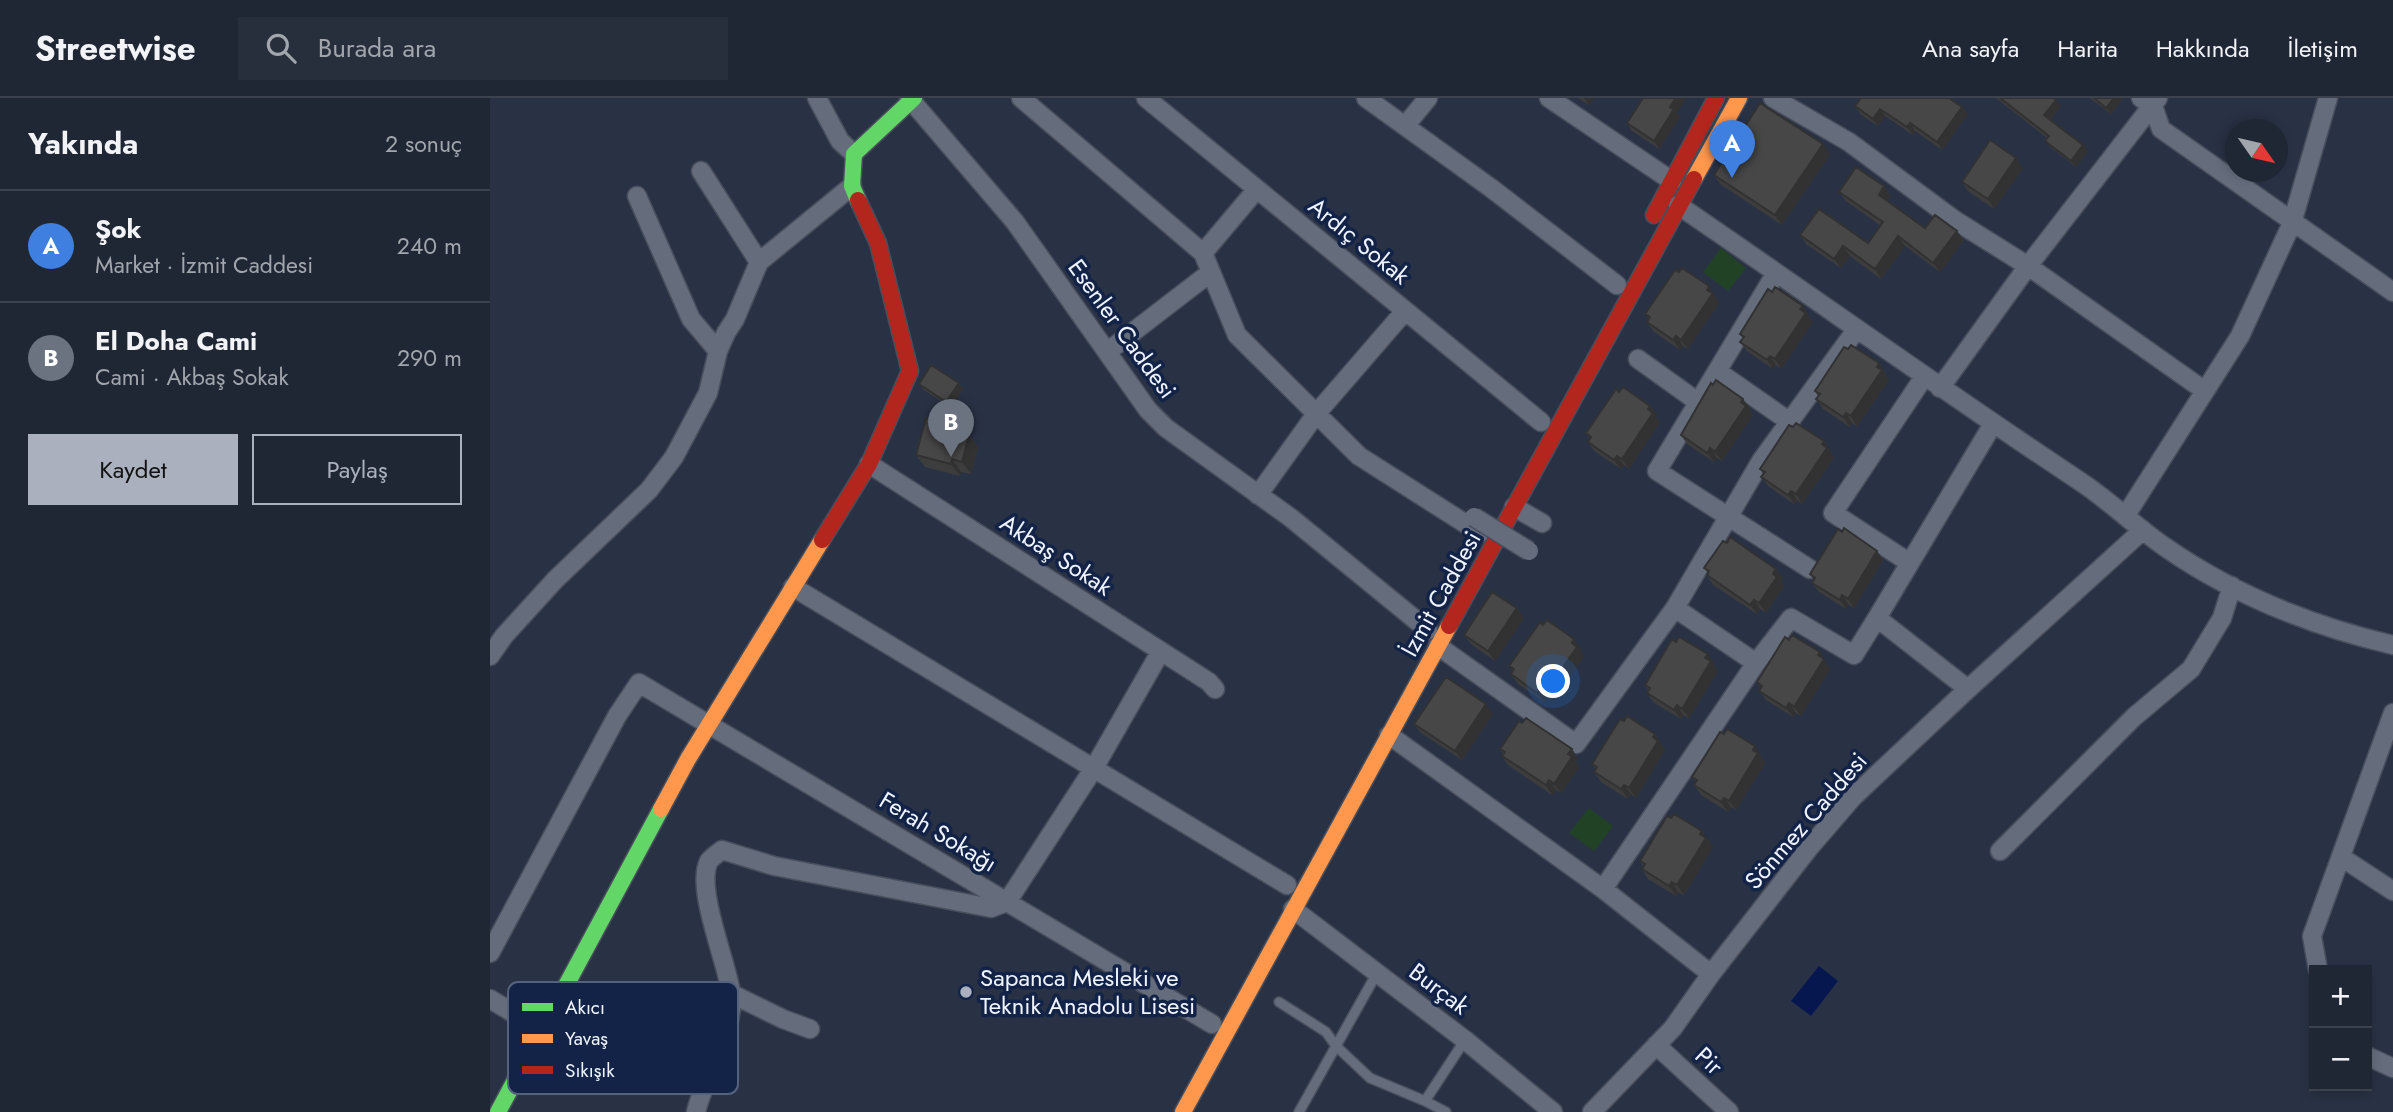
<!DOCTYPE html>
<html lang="tr">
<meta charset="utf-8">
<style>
:root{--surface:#1f2634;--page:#272e3c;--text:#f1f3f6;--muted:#a1a5ac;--line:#3c434f;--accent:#aab0bd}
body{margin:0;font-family:Jost,sans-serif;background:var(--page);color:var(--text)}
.controls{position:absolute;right:21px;bottom:21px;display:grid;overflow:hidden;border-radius:0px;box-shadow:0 4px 10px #0003}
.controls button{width:63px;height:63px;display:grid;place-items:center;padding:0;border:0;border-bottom:2px solid var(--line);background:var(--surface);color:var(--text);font:35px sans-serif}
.compass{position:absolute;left:1735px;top:21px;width:63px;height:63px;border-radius:50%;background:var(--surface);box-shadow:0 4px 10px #0003;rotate:124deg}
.you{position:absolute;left:1064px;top:584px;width:24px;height:24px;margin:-18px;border:5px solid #fff;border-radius:50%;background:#1a73e8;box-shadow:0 0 0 10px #1a73e833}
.badge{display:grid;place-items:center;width:46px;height:46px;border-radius:50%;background:var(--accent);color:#fff;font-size:23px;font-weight:700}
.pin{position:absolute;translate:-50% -58px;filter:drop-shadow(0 2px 4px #0008)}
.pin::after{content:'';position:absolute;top:37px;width:24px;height:21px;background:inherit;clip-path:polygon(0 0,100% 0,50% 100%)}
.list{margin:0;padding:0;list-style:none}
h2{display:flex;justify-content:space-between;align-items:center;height:91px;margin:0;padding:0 28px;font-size:30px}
h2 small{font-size:23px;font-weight:400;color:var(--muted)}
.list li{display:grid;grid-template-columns:46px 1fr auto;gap:21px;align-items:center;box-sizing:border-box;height:112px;padding:0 28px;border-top:2px solid var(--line)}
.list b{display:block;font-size:26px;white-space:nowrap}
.list p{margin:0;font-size:23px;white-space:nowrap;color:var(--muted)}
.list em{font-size:23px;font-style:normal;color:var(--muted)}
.actions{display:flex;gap:14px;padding:21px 28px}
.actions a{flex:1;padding:16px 0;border:2px solid var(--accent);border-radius:0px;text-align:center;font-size:24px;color:var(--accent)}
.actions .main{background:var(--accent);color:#111}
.icon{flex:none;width:38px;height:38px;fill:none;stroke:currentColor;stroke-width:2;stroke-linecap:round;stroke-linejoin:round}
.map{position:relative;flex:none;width:1903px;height:1014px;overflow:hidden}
header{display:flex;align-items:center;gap:42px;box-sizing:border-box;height:98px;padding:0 35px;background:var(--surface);border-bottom:2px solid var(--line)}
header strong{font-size:33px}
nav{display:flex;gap:38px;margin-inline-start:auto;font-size:24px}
.search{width:490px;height:63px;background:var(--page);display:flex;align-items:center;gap:18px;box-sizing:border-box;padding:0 24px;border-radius:0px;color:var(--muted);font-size:26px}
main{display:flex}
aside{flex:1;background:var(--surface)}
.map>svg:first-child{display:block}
.green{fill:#224226}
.water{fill:#061750}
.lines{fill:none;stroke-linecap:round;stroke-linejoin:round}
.lane-casing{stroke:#494e5c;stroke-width:12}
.street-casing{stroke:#494e5c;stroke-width:21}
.fast-casing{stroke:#494e5c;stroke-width:19}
.slow-casing{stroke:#494e5c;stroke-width:19}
.jam-casing{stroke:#494e5c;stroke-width:19}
.lane{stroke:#656d7d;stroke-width:9}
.street{stroke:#656d7d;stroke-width:18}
.fast{stroke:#63d668;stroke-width:16}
.slow{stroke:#ff974d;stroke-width:16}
.jam{stroke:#b3261e;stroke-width:16}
.street-bridge-casing{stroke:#494e5c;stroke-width:21;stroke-linecap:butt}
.street-bridge{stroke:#656d7d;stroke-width:18}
.wall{fill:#3d3d3e}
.shaded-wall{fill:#323232}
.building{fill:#474748;stroke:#323232;stroke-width:2}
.poi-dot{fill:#aab0bd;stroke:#132347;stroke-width:2.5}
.labels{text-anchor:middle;stroke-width:7;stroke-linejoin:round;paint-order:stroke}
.street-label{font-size:24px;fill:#eff4fe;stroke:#132347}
.poi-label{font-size:24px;fill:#eff4fe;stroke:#132347;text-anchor:start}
.key{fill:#132347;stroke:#55627e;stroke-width:2}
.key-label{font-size:19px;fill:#eff4fe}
</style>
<header>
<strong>Streetwise</strong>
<div class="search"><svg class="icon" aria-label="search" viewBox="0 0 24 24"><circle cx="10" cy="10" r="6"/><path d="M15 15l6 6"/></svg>Burada ara</div>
<nav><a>Ana sayfa</a><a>Harita</a><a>Hakkında</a><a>İletişim</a></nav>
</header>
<main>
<aside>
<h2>Yakında<small>2 sonuç</small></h2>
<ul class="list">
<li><span class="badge" style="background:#3f7fe0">A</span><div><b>Şok</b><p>Market · İzmit Caddesi</p></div><em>240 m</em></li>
<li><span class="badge" style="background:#6b7280">B</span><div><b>El Doha Cami</b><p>Cami · Akbaş Sokak</p></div><em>290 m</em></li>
</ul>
<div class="actions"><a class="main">Kaydet</a><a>Paylaş</a></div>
</aside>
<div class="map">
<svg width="1903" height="1014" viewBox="0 0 1903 1014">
<rect width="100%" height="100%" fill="#293245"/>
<path class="green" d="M1231 150 1256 170 1238 193 1213 174Z
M1099 710 1123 728 1104 753 1079 735Z"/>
<path class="water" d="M1329 868 1348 883 1321 918 1301 903Z"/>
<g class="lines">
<g class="lane-casing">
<path id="lane" d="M789 904 836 934 846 948 880 980 935 1003
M809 1014 887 875
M956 1014 935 1003 975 942"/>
</g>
<g class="street-casing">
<path id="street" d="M327 0 350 43 364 56
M419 0 525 124 658 312 676 330 801 420 938 532
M531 0 713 155 747 237 869 358 990 435
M656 0 1051 324
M876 0 1001 90 1127 187
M1059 0 1182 83
M1283 0 1359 44 1466 123 1538 168 1715 293
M1651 0 1663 8 1671 31 1903 194
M915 28 938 0
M211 73 269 164
M147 98 201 221 228 253
M1188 107C1323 199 1455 294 1591 384 1621 404 1646 429 1675 449 1744 497 1822 528 1903 547
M713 155 767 91
M1286 175 1167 373 1320 471
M617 254 721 174
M1148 261 1208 304
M1227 273 1300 324
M1450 290 1538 168 1668 0
M379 366 719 584 725 591
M768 397 826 316 915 213
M1024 409 1052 425
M1636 417 1750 238 1802 125 1838 0
M1420 465 1343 415 1434 279
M303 489 797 787
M948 548 1086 646 1185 510 1271 363 1366 232
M0 558 14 538 65 482 159 392 184 359 218 295 228 253 236 235 245 221 269 164 362 88
M1266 565 1301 520 1364 557 1387 520
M1478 591 1387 520 1503 326
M899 637 1113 791 1221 876
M1510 753 1644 619 1701 571 1732 520 1742 488
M1851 759 1903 793
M1113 791 1266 565 1185 510
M803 811 975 942 1063 1014
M0 855 127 618 149 585 722 926
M1828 872 1822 838 1903 615
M242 896 293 921 320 931
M0 901 52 932
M1166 947 1239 1014
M1877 958 1903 970
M206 1014C214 979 246 930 241 895 237 864 205 790 219 763 222 759 228 755 232 752L284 768 501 810 517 804 604 670 671 553
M1102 1014 1183 930 1221 876 1319 750 1363 699 1478 591 1653 432"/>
</g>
<g class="fast-casing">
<path id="fast" d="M368 102 362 88 364 56 424 0
M8 1014 171 711"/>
</g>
<g class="slow-casing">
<path id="slow" d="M1204 81 1249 0
M171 711 198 661 332 442
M693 1014 959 528"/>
</g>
<g class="jam-casing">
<path id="jam" d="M1164 117 1226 0
M332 442 379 366 420 273 388 145 368 102
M959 528 1204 81"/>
</g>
<use href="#lane" class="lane"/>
<use href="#street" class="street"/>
<use href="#fast" class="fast"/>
<use href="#slow" class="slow"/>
<use href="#jam" class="jam"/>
<g class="street-bridge-casing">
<path id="street-bridge" d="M984 419 1039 453"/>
</g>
<use href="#street-bridge" class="street-bridge"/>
</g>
<path class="wall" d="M1088 0H1104L1099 7Z
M1506 0H1564L1571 8 1560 22 1593 47 1598 53 1586 69 1560 49 1555 43 1557 40Z
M1600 0H1633L1621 16Z
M1365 8 1472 9 1478 16 1452 52 1425 33 1423 37 1395 18 1388 28 1370 16Z
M1187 15 1190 19 1169 51 1142 33 1137 25Z
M1340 56 1292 127 1230 86 1224 77Z
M1533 70 1504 111 1478 93 1472 84Z
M1349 94 1401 98 1397 103 1435 130 1474 142 1450 174 1415 148 1391 181 1360 158 1351 170 1317 147 1310 137 1378 145 1391 128 1356 103Z
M1189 174 1219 188 1229 205 1198 251 1193 248 1190 252 1164 234 1157 224 1159 221 1155 216Z
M1319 217 1318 219 1323 224 1291 271 1286 267 1283 271 1257 253 1250 244 1253 240 1250 236Z
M1358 251 1389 265 1399 282 1367 328 1362 325 1360 329 1333 311 1326 301 1328 298 1325 293Z
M469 285 473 291 461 310 434 292 429 286Z
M1129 294 1160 308 1167 317 1166 319 1170 324 1139 371 1134 367 1131 371 1104 353 1098 344 1100 341 1096 335Z
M1260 310 1259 311 1263 317 1232 363 1227 360 1224 364 1197 346 1191 337Z
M469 329 474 336 479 337 488 349 481 376 471 374 470 378 435 369 426 357Z
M1303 329 1334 343 1344 360 1312 406 1307 402 1305 407 1278 388 1271 379 1273 376 1270 371Z
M1387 453 1393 462 1364 510 1359 507 1356 511 1329 494 1322 485 1324 482 1320 476Z
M1214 470 1293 480 1291 484 1294 488 1276 515 1270 511 1267 516 1223 487 1217 477 1218 475Z
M1027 510 1034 520 1005 563 981 546 974 537Z
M1299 542 1330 554 1340 571 1311 618 1306 615 1303 619 1276 602 1269 593 1271 590 1267 584Z
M1091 551 1090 552 1094 558 1062 604 1057 600 1054 604 1028 586 1021 576 1023 573 1019 568Z
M1224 566 1223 567 1228 573 1199 620 1193 617 1191 621 1163 604 1157 595 1158 592 1155 587Z
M996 606 1003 616 972 662 931 635 924 626Z
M1134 623 1165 636 1175 652 1146 700 1141 696 1138 701 1111 684 1104 674 1106 672 1102 666Z
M1234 636 1265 648 1275 665 1246 712 1241 709 1238 714 1211 697 1204 687 1206 684 1202 679Z
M1010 651H1082L1088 661 1086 664 1089 669 1071 695 1066 692 1062 697 1018 667 1012 658 1013 656Z
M1219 742V743L1223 749 1194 797 1188 794 1186 798 1158 781 1152 771 1153 769 1150 763Z"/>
<path class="shaded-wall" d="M1094 0H1104L1099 7Z
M1186 0H1196L1187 15 1190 19 1169 51 1164 43Z
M1624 0H1633L1621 16 1616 10Z
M1566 2 1571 8 1559 23 1554 17Z
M1472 9 1478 16 1452 52 1447 44Z
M1390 11 1395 18 1388 28 1383 21Z
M1420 25 1425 33 1423 37 1417 29Z
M1333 46 1340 56 1292 127 1285 117Z
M1593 47 1598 53 1586 69 1581 63Z
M1526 60 1533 70 1504 111 1498 101Z
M1394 88 1401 98 1395 106 1389 97Z
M1467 133 1474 142 1450 174 1443 165Z
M1408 138 1415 148 1391 181 1385 171Z
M1353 148 1360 158 1351 170 1344 161Z
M1219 188 1229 205 1198 251 1191 242Z
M1313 208 1319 217 1318 219 1323 224 1291 271 1285 261Z
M1186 238 1193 248 1190 252 1183 242Z
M1280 258 1286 267 1283 271 1277 262Z
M1389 265 1399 282 1367 328 1361 318Z
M469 285 473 291 461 310 456 304Z
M1253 301 1260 310 1259 311 1263 317 1232 363 1225 354Z
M1160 308 1167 317 1166 319 1170 324 1139 371 1132 361Z
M1356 315 1362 325 1360 329 1353 319Z
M479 337 488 349 481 376 472 364Z
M1334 343 1344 360 1312 406 1306 396Z
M1220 350 1227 360 1224 364 1217 355Z
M1127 358 1134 367 1131 371 1124 362Z
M462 361 471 374 470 378 461 366Z
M1301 393 1307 402 1305 407 1298 397Z
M1387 453 1393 462 1364 510 1358 501Z
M1286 471 1293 480 1291 484 1294 488 1276 515 1269 505Z
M1352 497 1359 507 1356 511 1350 502Z
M1264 502 1270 511 1267 516 1260 507Z
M1027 510 1034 520 1005 563 998 553Z
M1084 541 1091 551 1090 552 1094 558 1062 604 1055 594Z
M1330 554 1340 571 1311 618 1304 609Z
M1218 556 1228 573 1199 620 1192 611Z
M1050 591 1057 600 1054 604 1047 595Z
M1299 605 1306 615 1303 619 1296 610Z
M996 606 1003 616 972 662 965 653Z
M1187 607 1193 617 1191 621 1184 612Z
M1165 636 1175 652 1146 700 1139 690Z
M1265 648 1275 665 1246 712 1239 703Z
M1082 651 1088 661 1086 664 1089 669 1071 695 1064 686Z
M1059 682 1066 692 1062 697 1056 687Z
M1134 687 1141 696 1138 701 1131 691Z
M1234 700 1241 709 1238 714 1231 704Z
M1212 733 1223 749 1194 797 1187 787Z
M1182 784 1188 794 1186 798 1179 788Z"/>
<path class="building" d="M1153 0H1186L1180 9 1184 11 1164 43 1137 25Z
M1371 0H1459L1472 9 1447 44 1420 25 1417 29 1390 11 1383 21 1365 8Z
M1510 0H1564L1566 2 1554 17 1593 47 1581 63 1555 43 1559 38Z
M1604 0H1624L1616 10Z
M1270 5 1333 46 1285 117 1224 77Z
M1500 42 1526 60 1498 101 1472 84Z
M1366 69 1394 88 1389 97 1435 130 1445 117 1467 133 1443 165 1408 138 1385 171 1353 148 1344 161 1310 137 1329 111 1378 145 1393 124 1349 94Z
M1192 170 1219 188 1217 192 1223 195 1191 242 1186 238 1183 242 1157 224 1160 219 1155 216 1185 172 1189 174Z
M1285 189 1313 208 1310 211 1316 215 1285 261 1280 258 1277 262 1250 244 1254 239 1250 236 1278 191 1282 194Z
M1361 247 1389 265 1387 269 1392 272 1361 318 1356 315 1353 319 1326 301 1330 296 1325 293 1354 249 1358 251Z
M441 267 469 285 456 304 429 286Z
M1226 282 1253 301 1251 304 1256 308 1225 354 1220 350 1217 355 1191 337 1221 285 1223 287Z
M1133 289 1160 308 1158 311 1163 315 1132 361 1127 358 1124 362 1098 344 1101 339 1096 335 1126 291 1129 294Z
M436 320 469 329 467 334 479 337 472 364 462 361 461 366 426 357Z
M1306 325 1334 343 1332 346 1337 350 1306 396 1301 393 1298 397 1271 379 1275 374 1270 371 1299 327 1303 329Z
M1354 430 1387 453 1358 501 1352 497 1350 502 1322 485 1325 480 1320 476 1348 431 1352 434Z
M1240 439 1286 471 1283 476 1287 479 1269 505 1264 502 1260 507 1217 477 1219 473 1214 470 1233 443 1237 445Z
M1002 494 1027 510 998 553 974 537Z
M1057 522 1084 541 1082 545 1087 549 1055 594 1050 591 1047 595 1021 576 1024 571 1019 568 1050 524 1053 527Z
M1302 537 1330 554 1328 557 1334 561 1304 609 1299 605 1296 610 1269 593 1272 588 1267 584 1295 539 1299 542Z
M1189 539 1218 556 1215 560 1221 563 1192 611 1187 607 1184 612 1157 595 1160 590 1155 587 1182 541 1186 544Z
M956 579 996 606 965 653 924 626Z
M1137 618 1165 636 1163 639 1168 643 1139 690 1134 687 1131 691 1104 674 1107 669 1102 666 1130 621 1134 623Z
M1036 620 1082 651 1078 656 1082 659 1064 686 1059 682 1056 687 1012 658 1015 654 1010 651 1029 623 1032 625Z
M1237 631 1265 648 1263 652 1268 655 1239 703 1234 700 1231 704 1204 687 1207 682 1202 679 1230 634 1234 636Z
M1184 716 1212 733 1210 736 1216 740 1187 787 1182 784 1179 788 1152 771 1155 766 1150 763 1177 718 1181 720Z"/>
<circle class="poi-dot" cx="476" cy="894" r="7"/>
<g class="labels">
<g class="street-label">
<text transform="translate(869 143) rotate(39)" y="8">Ardıç Sokak</text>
<text transform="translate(632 231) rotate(54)" y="8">Esenler Caddesi</text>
<text transform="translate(566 457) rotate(33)" y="8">Akbaş Sokak</text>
<text transform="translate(951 496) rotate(-61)" y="8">İzmit Caddesi</text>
<text transform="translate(1316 723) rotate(-49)" y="8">Sönmez Caddesi</text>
<text transform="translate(448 734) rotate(31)" y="8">Ferah Sokağı</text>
<text transform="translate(949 891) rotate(37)" y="8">Burçak</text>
<text transform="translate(1219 963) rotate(43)" y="8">Pir</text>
</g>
<g class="poi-label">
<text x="490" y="888">Sapanca Mesleki ve<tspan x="490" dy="28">Teknik Anadolu Lisesi</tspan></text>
</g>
</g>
<rect x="18" y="884" width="230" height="112" rx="10" class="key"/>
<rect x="32" y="905" width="31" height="8" fill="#63d668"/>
<rect x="32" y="936" width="31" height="9" fill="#ff974d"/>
<rect x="32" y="968" width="31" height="8" fill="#b3261e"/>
<g class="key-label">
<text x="75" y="916">Akıcı</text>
<text x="75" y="947">Yavaş</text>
<text x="75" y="979">Sıkışık</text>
</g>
</svg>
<div class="controls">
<button>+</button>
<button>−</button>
</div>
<svg class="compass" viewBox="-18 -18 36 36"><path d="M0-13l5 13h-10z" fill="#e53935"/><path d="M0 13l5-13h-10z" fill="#a1a5ac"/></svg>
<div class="you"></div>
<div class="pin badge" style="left:1242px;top:80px;background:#3f7fe0">A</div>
<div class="pin badge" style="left:461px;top:359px;background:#6b7280">B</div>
</div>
</main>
